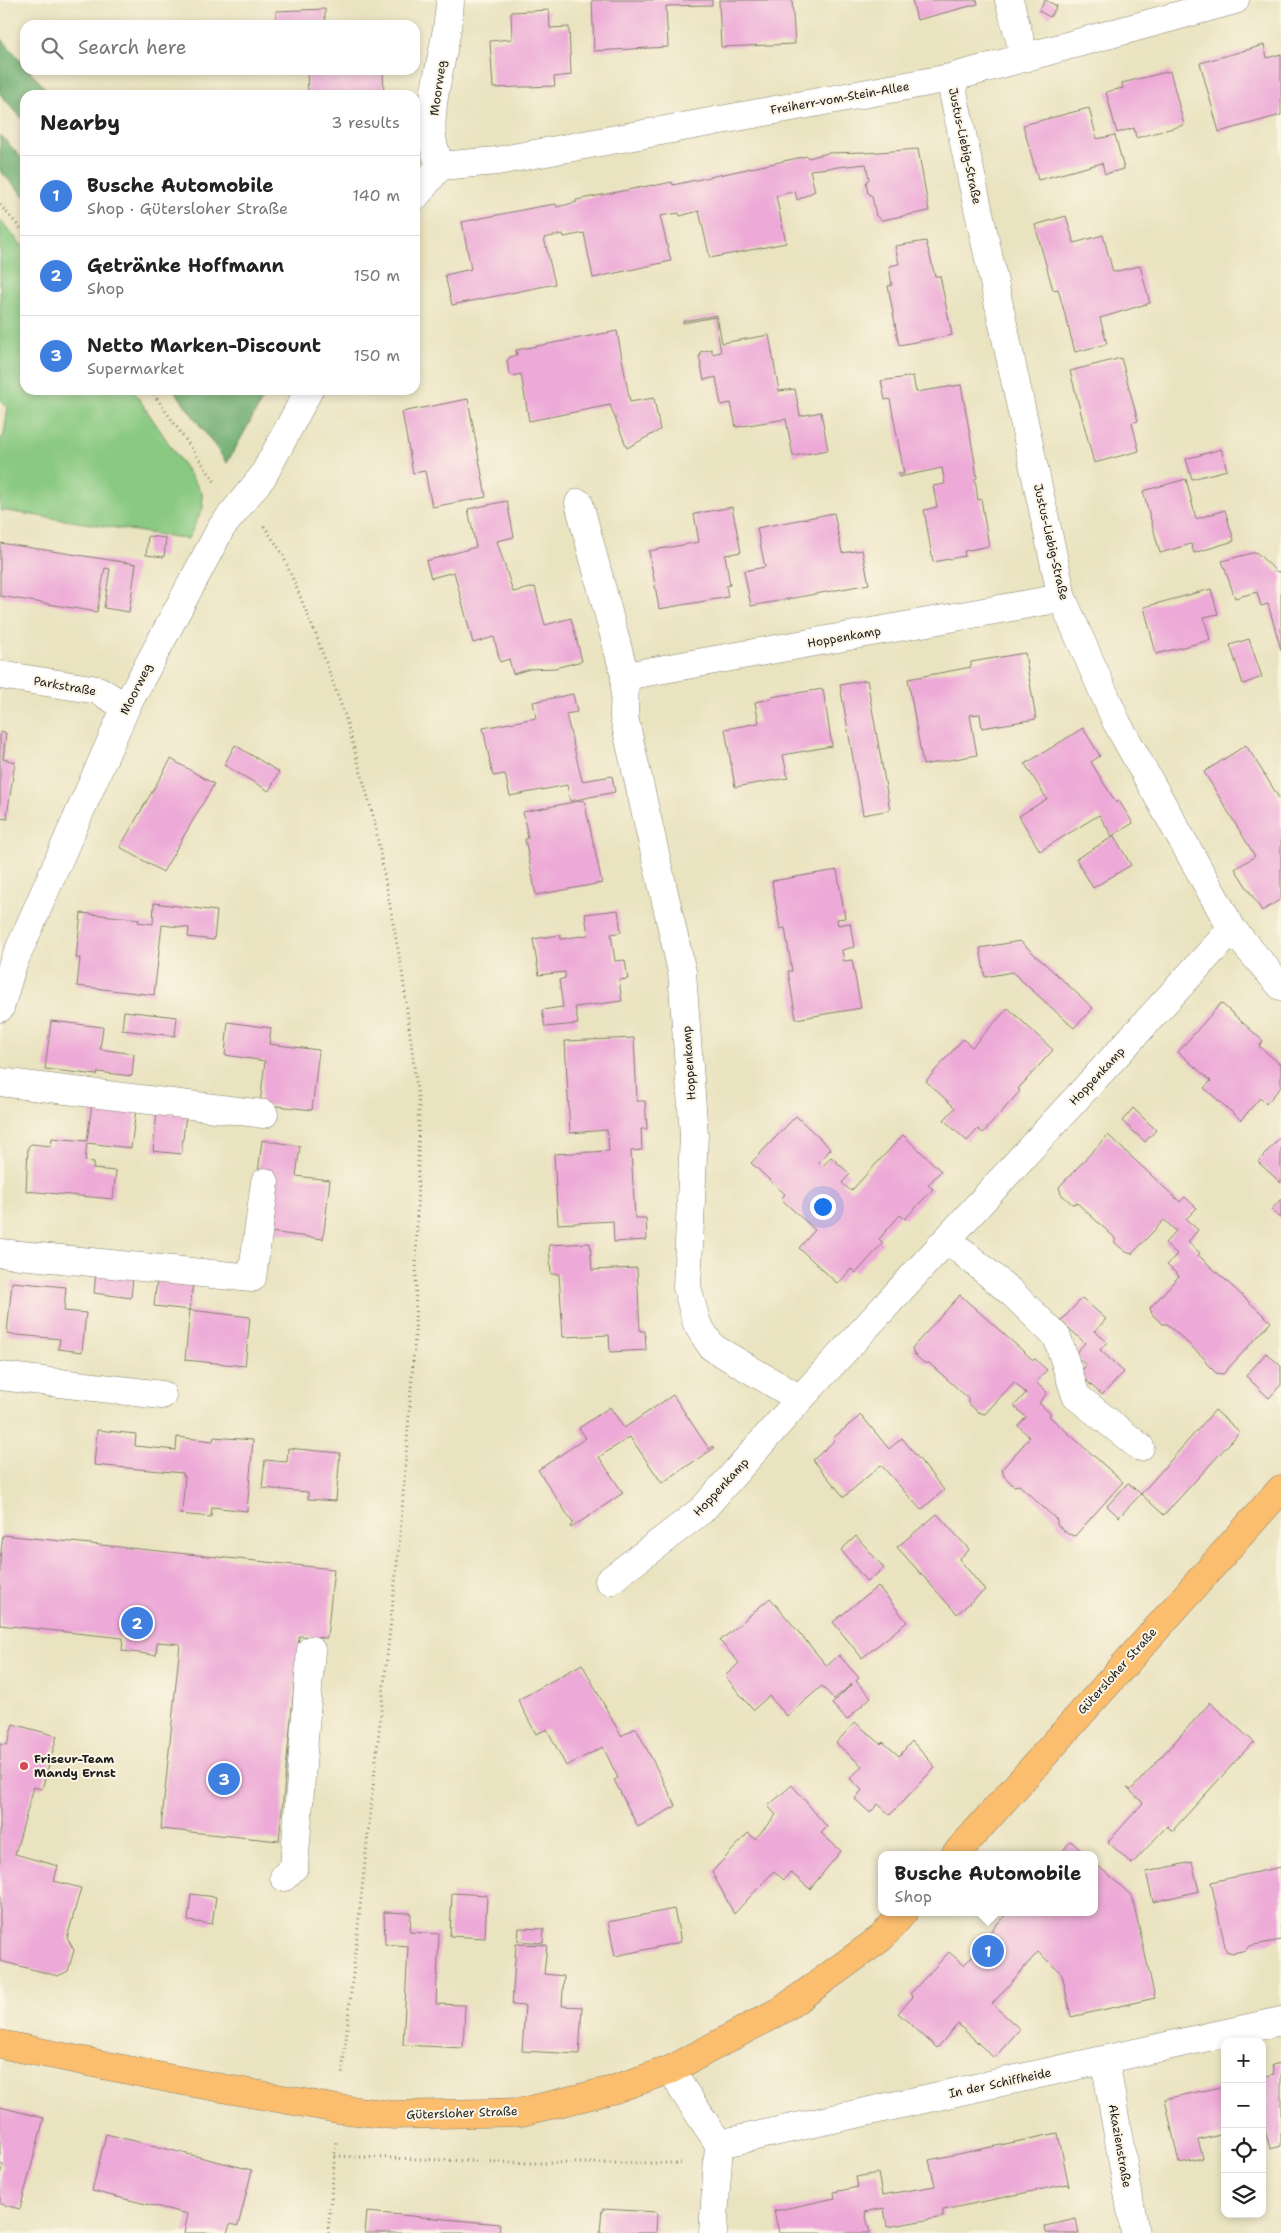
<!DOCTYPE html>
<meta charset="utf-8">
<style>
:root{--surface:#fff;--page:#f6f6f6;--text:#222;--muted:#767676;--line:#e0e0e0;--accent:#d1495b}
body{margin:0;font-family:"Shantell Sans",sans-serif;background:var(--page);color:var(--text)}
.controls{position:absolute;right:15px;bottom:15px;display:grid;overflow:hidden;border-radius:10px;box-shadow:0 2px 8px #0003}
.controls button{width:45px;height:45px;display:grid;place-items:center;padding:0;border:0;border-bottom:1px solid var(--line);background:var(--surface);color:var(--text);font:25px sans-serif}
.you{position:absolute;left:822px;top:1206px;width:18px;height:18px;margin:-12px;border:4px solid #fff;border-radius:50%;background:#1a73e8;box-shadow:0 0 0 8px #1a73e833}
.badge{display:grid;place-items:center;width:32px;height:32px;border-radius:50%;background:var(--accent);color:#fff;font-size:16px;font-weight:700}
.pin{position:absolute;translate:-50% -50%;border:2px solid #fff;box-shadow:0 1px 5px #0006}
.popup{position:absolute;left:878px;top:1851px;width:220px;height:65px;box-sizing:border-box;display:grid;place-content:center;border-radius:10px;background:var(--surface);filter:drop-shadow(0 1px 4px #0005);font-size:16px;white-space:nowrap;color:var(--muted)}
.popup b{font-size:19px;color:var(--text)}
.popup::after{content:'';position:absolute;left:50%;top:100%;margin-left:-10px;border:10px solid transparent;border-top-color:var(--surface)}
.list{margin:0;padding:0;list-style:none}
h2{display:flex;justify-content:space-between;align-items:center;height:65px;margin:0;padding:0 20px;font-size:21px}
h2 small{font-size:16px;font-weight:400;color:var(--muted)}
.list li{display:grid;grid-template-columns:32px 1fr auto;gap:15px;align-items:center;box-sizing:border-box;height:80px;padding:0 20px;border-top:1px solid var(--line)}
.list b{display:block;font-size:19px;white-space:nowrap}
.list p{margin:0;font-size:16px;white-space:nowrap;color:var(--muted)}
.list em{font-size:16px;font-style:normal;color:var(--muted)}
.icon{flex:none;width:28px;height:28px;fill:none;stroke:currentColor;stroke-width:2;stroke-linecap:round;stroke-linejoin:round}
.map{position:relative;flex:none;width:1281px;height:2233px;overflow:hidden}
.search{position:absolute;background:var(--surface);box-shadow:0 2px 8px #0003;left:20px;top:20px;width:400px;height:55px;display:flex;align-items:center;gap:12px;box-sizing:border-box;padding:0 18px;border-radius:15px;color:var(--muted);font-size:19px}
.panel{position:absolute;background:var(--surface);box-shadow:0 2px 8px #0003;left:20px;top:90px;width:400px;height:305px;border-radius:15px}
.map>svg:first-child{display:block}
.green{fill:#89c981;stroke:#52724e}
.forest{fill:#6ead6f;stroke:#456446}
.building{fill:#eda9d7}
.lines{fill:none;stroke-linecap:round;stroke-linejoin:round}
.minor-casing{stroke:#83806e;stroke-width:29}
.major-casing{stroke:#83806e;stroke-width:29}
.path{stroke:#83806e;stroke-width:3;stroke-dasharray:1 4;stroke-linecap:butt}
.minor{stroke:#fff;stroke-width:28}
.major{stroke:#fbbd6e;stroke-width:28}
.poi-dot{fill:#d1495b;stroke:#fcf5e5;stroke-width:2}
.labels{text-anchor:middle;stroke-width:4;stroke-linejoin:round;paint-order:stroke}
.street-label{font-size:12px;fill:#1c1c1c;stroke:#fcf5e5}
.poi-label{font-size:12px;font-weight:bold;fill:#1c1c1c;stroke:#fcf5e5;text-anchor:start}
</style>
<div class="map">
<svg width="1281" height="2233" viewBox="0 0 1281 2233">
<rect width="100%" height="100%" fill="#fcf5e5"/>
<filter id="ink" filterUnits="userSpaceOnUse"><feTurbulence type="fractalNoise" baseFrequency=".02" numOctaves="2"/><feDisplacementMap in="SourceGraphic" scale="10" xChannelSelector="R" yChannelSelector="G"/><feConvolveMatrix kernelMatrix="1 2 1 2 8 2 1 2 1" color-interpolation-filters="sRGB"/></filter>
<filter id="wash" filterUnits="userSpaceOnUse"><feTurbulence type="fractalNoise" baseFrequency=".0096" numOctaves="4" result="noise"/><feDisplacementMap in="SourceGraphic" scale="20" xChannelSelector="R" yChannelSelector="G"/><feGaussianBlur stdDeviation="1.12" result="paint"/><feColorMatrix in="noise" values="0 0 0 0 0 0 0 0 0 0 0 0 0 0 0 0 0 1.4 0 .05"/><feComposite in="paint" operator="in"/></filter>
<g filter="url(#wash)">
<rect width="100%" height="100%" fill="#eae3c0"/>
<path class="green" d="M0 220 25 249V390H133L202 493 203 508 188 539 0 510V440L4 435 8 408 0 400Z"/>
<path class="forest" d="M0 37 25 65V70H29L51 95H25V122L0 94Z
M0 134 25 162V197L0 171Z
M174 390H268L227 463Z"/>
<g id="blocks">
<path class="building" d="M592 0H712V5L666 6 668 47 594 51Z
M719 0H792L795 44 721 47Z
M912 0H977L978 4 917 20Z
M1045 0 1057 6 1050 17 1039 11Z
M325 9V25H277L276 11Z
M549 10 550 28 569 27 571 75 554 77 555 86 493 88 490 41 512 39 511 12Z
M1264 45 1267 58 1281 54V115L1219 132 1200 63Z
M307 70H383L384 95H308Z
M1170 71 1184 125 1136 138 1134 128 1117 133 1106 92 1123 88 1122 83Z
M1089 108 1097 139 1115 135 1124 169 1105 174 1102 163 1038 180 1023 125Z
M918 149 929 211 882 220 876 216 872 196 868 193 866 183 869 179 866 164 810 170 815 191 797 200 795 191 776 196 786 243 710 258 699 211 680 216 679 213 660 216 671 261 593 278 584 233 564 237 563 234 544 238 555 284 452 305 445 275 471 269 462 222 537 207 556 204 557 207 577 202 576 200 653 185V186L672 182 673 185 807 156 808 158 828 153 865 152 866 153Z
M1066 216 1074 243 1103 235 1113 272 1140 266 1150 303 1100 318 1107 344 1075 352 1058 289 1053 290 1035 225Z
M926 241 935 276H940L952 335 899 345 888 286 892 285 889 266 899 264 895 246Z
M717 315 722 343 769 335 779 391 795 389 800 416 821 412 828 450 793 456 786 419 736 427 731 403 721 405 716 377 704 380 699 356H701L700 352 712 349V354L721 352 715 317 683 323V321Z
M617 331 630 402 654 398 660 430 627 448 610 405 529 421 521 374 513 376 509 373 507 361 510 357 517 355 516 350Z
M1121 358 1138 421 1132 423 1139 451 1094 463 1070 371Z
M913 376 916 392 961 385 975 462 977 478 975 479 978 500 981 499 989 546 964 551 965 556 933 562 924 510 937 507 933 486 945 484 942 468 899 477 898 474H904L897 436 890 399 885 400 881 381Z
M468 399 486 497 432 507 425 471 413 473 402 412Z
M1221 449 1227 470 1192 479 1186 459Z
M1186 479 1196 519 1225 510 1234 541 1194 553 1191 544 1160 553 1143 491Z
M507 501 514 537 497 541 513 592 535 587 545 625 571 618 582 661 555 668 530 669 513 674 509 659 500 662 494 637 473 643 454 572 431 578 426 561 476 547 468 509Z
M732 507 741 552 725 555 730 585 726 586 728 597 659 609 649 551 699 542 694 514Z
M834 513 842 553 862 550 869 584 751 606 744 571 765 567 757 528Z
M148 536 166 538 164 557 146 555Z
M0 543 136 564 129 612 104 608 110 569 105 568 97 612 0 596Z
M1256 552 1277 572 1281 571V650L1268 604 1261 606 1257 592 1235 598 1222 561Z
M1211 589 1218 614 1204 617 1210 640 1156 654 1144 607Z
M1249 639 1262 677 1243 684 1230 645Z
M1025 653 1036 719 982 728 980 714 970 715 977 755 923 765 908 679 971 667V662Z
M867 680 890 810 863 815 840 685Z
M823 689 832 746 783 755 788 778 735 787 725 729 759 723 755 702 771 699V697Z
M573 694 577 712 566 714 582 781 612 776 615 792 570 801 567 785 510 796 505 774 493 776 483 728 536 718 533 702Z
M1083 728 1100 756 1091 762 1116 803 1119 801 1133 823 1112 836 1099 815 1040 851 1019 816 1047 799 1025 764Z
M0 732 6 733 3 759 15 762 7 816 8 819 0 818Z
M235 745 279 772 269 791 224 765Z
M1246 745 1281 801V899L1262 911 1235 869 1255 856 1204 772Z
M171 759 214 784 163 872 120 847Z
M584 800 602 883 536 895 525 839 528 838 523 812Z
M1114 836 1131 865 1093 888 1076 859Z
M837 870 845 918 837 919 838 925 850 923 854 947 842 950 844 961 852 960 861 1008 796 1019 788 971H792L785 928 780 929 772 881Z
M154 903 217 911 214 940 188 937 189 928 162 925 154 995 77 986 80 958H76L81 913 139 919 138 922 153 924Z
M618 910 621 932 611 934 615 961 625 960 628 979 619 980 622 1001 575 1007 578 1024 545 1027 542 1010 563 1007 559 980 565 978V972L539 975 533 939 560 935 561 939 588 935 585 914Z
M1020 941 1093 1008 1074 1028 1012 972 985 977 980 948Z
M1221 1003 1263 1041 1259 1046 1281 1065V1087L1266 1104 1260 1098 1241 1120 1204 1088 1211 1081 1178 1052Z
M1008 1008 1053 1050 1018 1089 1020 1091 983 1133 978 1129 967 1141 944 1120 955 1108 926 1081 963 1039 972 1047Z
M124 1011 177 1017 175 1036 122 1030Z
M51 1021 103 1027 100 1049 134 1054 132 1076 98 1072 97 1075 45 1069Z
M228 1022 271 1028 269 1044 319 1050 312 1110 260 1104 265 1061 225 1055Z
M634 1038 637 1101H645L647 1129H641L642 1150 631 1151 635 1218H646L647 1240 614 1242 613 1221 558 1224 554 1154 609 1151 607 1130 570 1133 565 1041Z
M92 1104 136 1109 131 1148 87 1143 85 1161 94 1162 93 1169 116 1171 113 1199 26 1191 28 1147 31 1144 51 1146 52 1138 87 1141Z
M1133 1108 1156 1130 1145 1142 1122 1121Z
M157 1112 186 1115 181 1154 153 1151Z
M796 1116 831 1149 819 1162 823 1166 831 1157 850 1174 842 1183 851 1191 903 1135 941 1171 928 1185 933 1189 905 1219 900 1215 879 1239 883 1243 856 1273 851 1269 838 1284 799 1248 815 1230 781 1199 785 1194 751 1163Z
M1108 1135 1180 1202 1185 1197 1197 1208 1186 1219 1198 1230 1188 1242 1200 1253 1198 1255 1271 1322 1223 1374 1216 1373 1206 1363 1205 1359 1167 1324H1162L1152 1314 1150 1308 1179 1276 1167 1265 1177 1254 1165 1243 1176 1231 1164 1220 1132 1254 1126 1252 1115 1243V1238L1077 1203 1072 1204 1061 1194 1059 1187Z
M1281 1136V1183L1258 1162Z
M262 1140 300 1146 296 1176 330 1180 323 1239 270 1232 276 1175 258 1173Z
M1281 1199V1219L1271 1210Z
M590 1243 592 1270 637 1268 640 1331H645L646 1350 610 1352 609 1335 563 1337 559 1274H551L549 1245Z
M96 1272 133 1276 131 1298 94 1293Z
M157 1279 193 1283 190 1310 250 1317 245 1366 185 1360 190 1310 154 1306Z
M12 1282 66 1287 64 1311 86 1313 82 1352 58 1349 60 1339 7 1334Z
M960 1295 1033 1360 1035 1359 1047 1370 1036 1382 1047 1393 1039 1403 1051 1414 1049 1416 1123 1482 1075 1536 1068 1534 1057 1525V1520L1019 1485 1014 1486 1004 1476 1002 1469 1030 1437 1018 1426 1026 1417 1014 1406 1026 1393 1014 1382 985 1414 978 1412 968 1403V1398L929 1363H924L914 1354 912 1348Z
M1082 1298 1106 1319 1095 1331 1107 1342 1100 1350 1124 1372 1102 1395 1079 1374 1086 1365 1074 1355 1085 1343 1061 1321Z
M1266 1353 1281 1366V1385L1269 1398 1246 1376Z
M673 1395 709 1449 713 1446 714 1448 662 1483 630 1437 599 1457 623 1493 571 1528 570 1526 573 1523 538 1470 586 1438 579 1428 610 1407 624 1428Z
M1215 1410 1240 1432 1164 1515 1141 1494 1119 1517 1107 1506 1128 1483 1141 1494Z
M861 1415 889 1449 902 1438 944 1490 921 1510 881 1465 844 1497 813 1460 835 1440 833 1438Z
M97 1430 136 1434 135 1446 176 1450 177 1437 213 1441 214 1437 253 1440 247 1511 212 1507 211 1517 179 1514 182 1512 185 1476H183V1473L94 1465Z
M288 1448 340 1453 336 1501 308 1499V1492L262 1488 265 1460 287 1462Z
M937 1514 968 1548 969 1550 959 1559 985 1590 957 1614 897 1547Z
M3 1535 334 1569 327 1638 299 1636 279 1841 161 1829 180 1644 157 1642 156 1655 122 1651 123 1638 0 1625V1559Z
M856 1536 884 1568 867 1582 841 1550Z
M878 1586 907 1622 862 1658 833 1622Z
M770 1598 827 1666 839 1655 859 1678 856 1681 871 1697 847 1720 832 1704 852 1684 834 1699 822 1686 787 1716 769 1696 753 1710 725 1676 739 1663 720 1641Z
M582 1664 621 1736 636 1728 676 1806 638 1827 614 1780 618 1778 603 1747 566 1766 547 1729 536 1734 518 1700Z
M1209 1702 1255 1743H1252L1174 1829 1175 1830 1173 1832 1167 1826 1132 1864 1108 1842 1143 1803 1127 1788 1131 1790 1209 1704Z
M855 1722 881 1744 883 1742 899 1756 912 1741 935 1767 890 1815 878 1804 870 1813 855 1799 862 1790 850 1779 862 1766 836 1743Z
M13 1724 57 1736 42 1789 34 1787 15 1854 58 1866 54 1881 81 1888 67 1938 74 1950 68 1971 58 1976 0 1961V1744L7 1745Z
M792 1785 827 1827 821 1833 841 1851 810 1889 790 1872 784 1880 774 1871 734 1914 712 1872 748 1833 755 1839 776 1815 768 1806Z
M1071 1841 1086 1855H1059Z
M1094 1862 1132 1896 1155 1998 1071 2017 1062 1974 1038 1952 992 2004 1020 2029 994 2058 958 2024 937 2048 898 2013 913 1997 910 1994 949 1952 964 1965 981 1946 979 1944 1008 1912H1094Z
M1192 1862 1199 1891 1153 1902 1146 1872Z
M1281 1867V1940L1249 1946 1246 1950 1233 1953 1226 1951 1211 1882Z
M452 1893 487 1895 485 1938 450 1936Z
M191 1894 216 1897 212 1924 188 1921Z
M674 1909 681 1942 615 1956 608 1922Z
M384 1912 411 1913 410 1932 439 1934 436 2004 465 2005 463 2048 403 2045 408 1946 385 1944Z
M519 1928 544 1929 543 1943 518 1941Z
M516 1944 547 1945 544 1974 564 1976 562 2006 582 2007 579 2054 522 2051 525 2006 512 2005Z
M1281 2063V2146L1270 2149 1262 2118V2077L1274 2074 1272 2065Z
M1220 2087 1225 2110V2134L1198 2140 1203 2158 1179 2163 1165 2099Z
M0 2107 44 2118 20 2209 0 2204V2175L3 2165 0 2164Z
M1058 2133 1069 2187 1067 2184 943 2210V2217L887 2227 884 2208 865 2212 870 2233H779L774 2211 835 2198 834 2192 858 2187 856 2177 878 2173 882 2195 935 2186 929 2160Z
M106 2134 252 2170 238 2226 230 2224 227 2233H184L188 2214 92 2191Z
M602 2209 657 2212 656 2233H600Z
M367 2212 500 2224 499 2233H365Z
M1076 2219 1079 2233H1046L1045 2226Z"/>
</g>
</g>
<g filter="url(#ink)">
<use href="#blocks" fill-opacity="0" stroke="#83806e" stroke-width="1"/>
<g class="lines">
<g class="minor-casing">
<path id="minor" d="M1009 0 1025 58
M950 78 1062 598 1117 723 1232 929 1281 986
M440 166 497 161 950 78 1235 0
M440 166C437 157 433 146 432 137 428 95 449 44 450 0
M415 197 440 166
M579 503 625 676 624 717 682 972 694 1135 687 1287 697 1324 712 1347 800 1399
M0 675 98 690 126 707
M625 676 1062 598
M0 1008 12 966 126 707 221 528 263 476 309 390
M0 1082 264 1114
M947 1239 1012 1293 1057 1337 1076 1396 1140 1447
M0 1253 252 1278 265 1182
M0 1376 162 1395
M609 1581 702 1510 800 1399 1232 929
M284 1877 294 1867 311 1650
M1105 2060 1135 2233
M672 2069 683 2090 719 2144 713 2233
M719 2144 1281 2021"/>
</g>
<g class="major-casing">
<path id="major" d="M955 1855 1281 1489
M0 2044 172 2079 338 2109 394 2115 522 2112 612 2090 672 2069 785 2008 881 1938 904 1912"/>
</g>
<path class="path" d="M0 205 25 233
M151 390 215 482
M264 526 282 553 316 635 345 716 374 819 402 971 419 1106 415 1336 400 1536 342 2076
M335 2156 526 2163H684
M328 2233 336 2142"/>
<use href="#minor" class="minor"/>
<use href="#major" class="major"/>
</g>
</g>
<circle class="poi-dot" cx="24" cy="1766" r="5"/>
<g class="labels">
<g class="street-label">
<text transform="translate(438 88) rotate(-82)" y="4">Moorweg</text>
<text transform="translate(840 98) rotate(-10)" y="4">Freiherr-vom-Stein-Allee</text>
<text transform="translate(965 146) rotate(78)" y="4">Justus-Liebig-Straße</text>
<text transform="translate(1051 542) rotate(77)" y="4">Justus-Liebig-Straße</text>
<text transform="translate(844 637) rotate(-10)" y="4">Hoppenkamp</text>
<text transform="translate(65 686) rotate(10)" y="4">Parkstraße</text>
<text transform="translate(136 689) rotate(-63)" y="4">Moorweg</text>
<text transform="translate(689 1063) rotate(-94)" y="4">Hoppenkamp</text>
<text transform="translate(1097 1076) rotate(-47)" y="4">Hoppenkamp</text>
<text transform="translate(721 1487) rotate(-47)" y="4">Hoppenkamp</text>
<text transform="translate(1117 1671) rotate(-48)" y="4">Gütersloher Straße</text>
<text transform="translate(1000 2083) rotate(-12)" y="4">In der Schiffheide</text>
<text transform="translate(462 2113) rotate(-2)" y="4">Gütersloher Straße</text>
<text transform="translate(1120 2146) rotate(80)" y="4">Akazienstraße</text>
</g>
<g class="poi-label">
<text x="34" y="1763">Friseur-Team<tspan x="34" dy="14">Mandy Ernst</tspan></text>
</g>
</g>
</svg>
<div class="controls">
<button>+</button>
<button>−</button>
<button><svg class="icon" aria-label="locate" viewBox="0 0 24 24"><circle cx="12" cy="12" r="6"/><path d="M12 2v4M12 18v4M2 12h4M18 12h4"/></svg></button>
<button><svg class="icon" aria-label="layers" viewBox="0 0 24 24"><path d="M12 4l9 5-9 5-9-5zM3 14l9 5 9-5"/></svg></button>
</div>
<div class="you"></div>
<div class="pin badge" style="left:988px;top:1951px;background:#3f7fe0">1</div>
<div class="popup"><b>Busche Automobile</b>Shop</div>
<div class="pin badge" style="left:137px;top:1623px;background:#3f7fe0">2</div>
<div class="pin badge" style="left:224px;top:1779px;background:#3f7fe0">3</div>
<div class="search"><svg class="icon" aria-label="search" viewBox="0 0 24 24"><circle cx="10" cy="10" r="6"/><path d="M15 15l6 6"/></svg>Search here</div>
<section class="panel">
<h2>Nearby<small>3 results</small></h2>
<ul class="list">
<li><span class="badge" style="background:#3f7fe0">1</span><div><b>Busche Automobile</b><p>Shop · Gütersloher Straße</p></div><em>140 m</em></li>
<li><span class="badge" style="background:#3f7fe0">2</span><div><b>Getränke Hoffmann</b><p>Shop</p></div><em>150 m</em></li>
<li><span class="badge" style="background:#3f7fe0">3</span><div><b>Netto Marken-Discount</b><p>Supermarket</p></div><em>150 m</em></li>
</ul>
</section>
</div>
